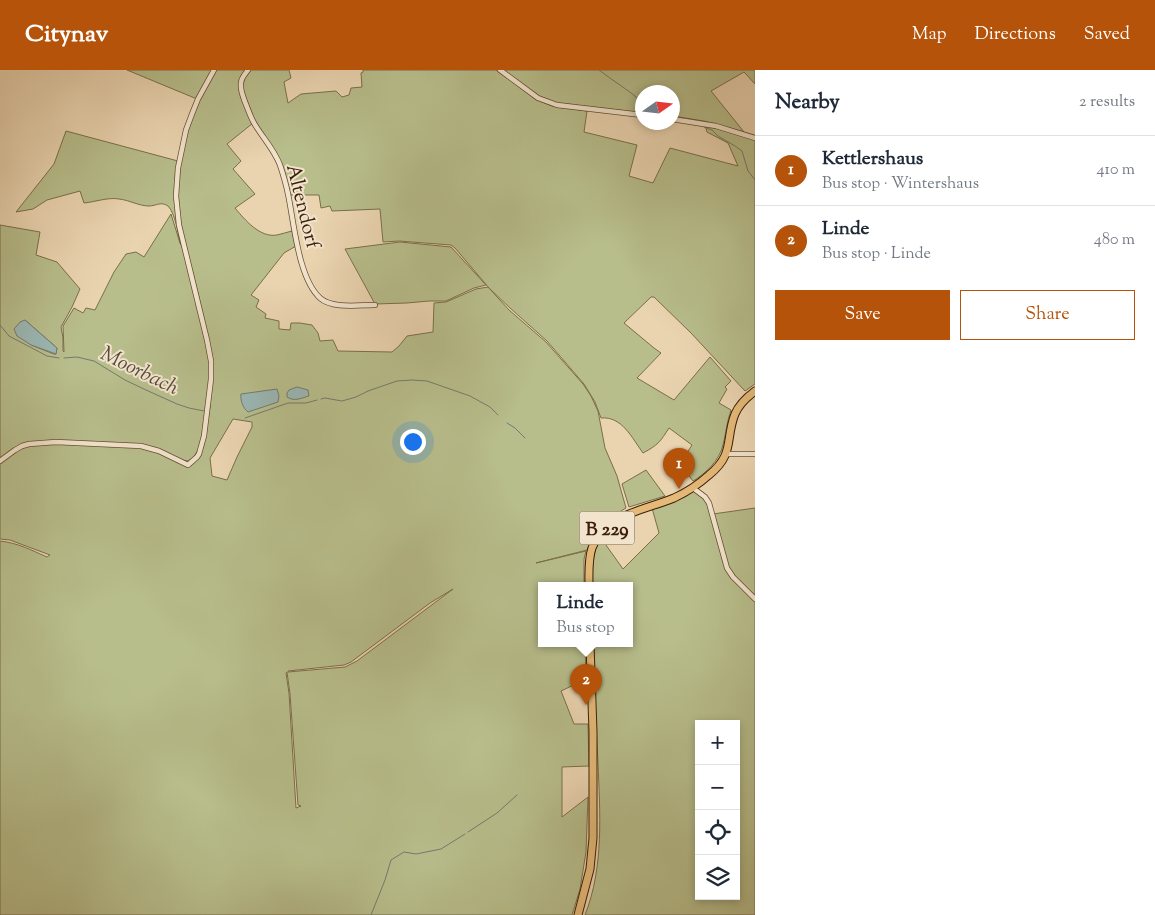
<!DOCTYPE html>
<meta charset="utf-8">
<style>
:root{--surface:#fff;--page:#f2f2f3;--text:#1f2937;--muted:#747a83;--line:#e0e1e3;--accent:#b45309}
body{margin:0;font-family:"Sorts Mill Goudy",serif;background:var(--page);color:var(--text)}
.controls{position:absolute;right:15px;bottom:15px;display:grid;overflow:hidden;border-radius:0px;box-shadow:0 2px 8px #0003}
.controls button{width:45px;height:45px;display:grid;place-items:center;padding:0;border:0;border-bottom:1px solid var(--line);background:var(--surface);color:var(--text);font:25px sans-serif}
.compass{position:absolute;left:635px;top:15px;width:45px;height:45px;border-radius:50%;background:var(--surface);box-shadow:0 2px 8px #0003;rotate:76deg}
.you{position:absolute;left:412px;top:371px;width:18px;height:18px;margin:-12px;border:4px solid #fff;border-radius:50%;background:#1a73e8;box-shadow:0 0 0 8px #1a73e833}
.badge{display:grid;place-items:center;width:32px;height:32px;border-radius:50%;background:var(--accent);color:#fff;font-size:16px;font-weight:700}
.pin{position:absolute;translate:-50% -41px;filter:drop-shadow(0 1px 2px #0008)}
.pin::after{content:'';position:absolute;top:26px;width:18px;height:15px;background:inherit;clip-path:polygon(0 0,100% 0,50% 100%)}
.popup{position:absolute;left:538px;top:512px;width:95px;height:65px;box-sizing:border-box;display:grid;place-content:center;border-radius:0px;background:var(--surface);filter:drop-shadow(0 1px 4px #0005);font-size:16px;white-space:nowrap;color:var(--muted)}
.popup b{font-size:19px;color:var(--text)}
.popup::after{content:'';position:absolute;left:50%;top:100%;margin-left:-10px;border:10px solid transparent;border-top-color:var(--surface)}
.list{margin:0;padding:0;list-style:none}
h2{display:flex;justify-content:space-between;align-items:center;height:65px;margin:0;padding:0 20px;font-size:21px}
h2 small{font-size:16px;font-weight:400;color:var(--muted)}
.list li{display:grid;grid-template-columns:32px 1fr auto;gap:15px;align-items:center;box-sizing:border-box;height:70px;padding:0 20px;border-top:1px solid var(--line)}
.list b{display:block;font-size:19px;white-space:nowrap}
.list p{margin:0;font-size:16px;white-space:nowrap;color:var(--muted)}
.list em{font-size:16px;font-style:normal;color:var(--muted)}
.actions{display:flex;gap:10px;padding:15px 20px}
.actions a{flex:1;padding:11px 0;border:1px solid var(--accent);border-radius:0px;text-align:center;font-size:18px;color:var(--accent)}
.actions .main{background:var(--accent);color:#fff}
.icon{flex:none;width:28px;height:28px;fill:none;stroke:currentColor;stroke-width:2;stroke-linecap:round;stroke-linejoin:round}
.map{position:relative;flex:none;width:755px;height:845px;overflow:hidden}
header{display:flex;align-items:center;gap:30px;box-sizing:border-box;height:70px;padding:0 25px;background:var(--accent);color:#fff}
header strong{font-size:24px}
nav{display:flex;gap:28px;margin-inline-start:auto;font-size:18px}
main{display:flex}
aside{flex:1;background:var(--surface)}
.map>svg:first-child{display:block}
.green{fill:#b7bd8b;stroke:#7a6e4a;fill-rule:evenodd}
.water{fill:#9ab7b4;stroke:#747a6f}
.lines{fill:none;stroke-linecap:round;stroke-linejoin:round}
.stream{stroke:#747a6f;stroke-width:1}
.minor-casing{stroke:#684c32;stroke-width:6}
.primary-casing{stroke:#3c1e08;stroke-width:9}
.minor{stroke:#f1e3cc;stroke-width:4.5}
.primary{stroke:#e5ba78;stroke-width:7}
.labels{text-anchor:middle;stroke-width:4;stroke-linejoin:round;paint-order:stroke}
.shield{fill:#f1e3cc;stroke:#725943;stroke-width:1}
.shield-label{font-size:19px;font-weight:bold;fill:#3c1e08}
.street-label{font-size:20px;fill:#3c1e08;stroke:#f1e3cc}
.water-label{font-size:21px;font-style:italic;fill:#584c3c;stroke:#f1e3cc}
</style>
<header>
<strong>Citynav</strong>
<nav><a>Map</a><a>Directions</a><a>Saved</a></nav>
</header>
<main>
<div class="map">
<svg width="755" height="845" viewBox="0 0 755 845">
<rect width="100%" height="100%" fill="#ead4b0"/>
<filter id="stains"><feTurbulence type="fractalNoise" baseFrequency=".004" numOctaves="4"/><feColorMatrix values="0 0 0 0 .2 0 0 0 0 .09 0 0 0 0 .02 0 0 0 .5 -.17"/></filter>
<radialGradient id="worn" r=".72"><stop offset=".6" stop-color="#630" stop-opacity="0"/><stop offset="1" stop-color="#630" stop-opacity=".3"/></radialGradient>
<path class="green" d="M127 0H213L197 29Z
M215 0H247L240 13 253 53 227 74 241 91 233 99 255 124 235 138C245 150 260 168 277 165 282 164 287 162 292 161L296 176 284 183 251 225 259 230 256 237 266 244 265 248 279 251V259L290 260 291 253H300L312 255 318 263 320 271 333 270 338 281 392 282 399 276 407 266 433 262 434 233 446 232 476 219 488 217 509 240 546 272 583 314 591 326 598 341 605 378 617 406 626 438C606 450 597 458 587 480L536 493 586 481 584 489V516H542V574H585L586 612 582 611 561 621 574 654H588L589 696 562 697V747L588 727 586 782 580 819 572 845H0V471C18 473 31 480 47 487L50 485 10 470 0 469V393L11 384 27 376 56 373 141 377 158 382 188 396 193 393 200 386 204 374 210 337 213 291 198 223 180 154 177 126 179 98 187 60 192 45ZM233 349 252 352V357L237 387 227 410 212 406 210 388ZM453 519 357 591 345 597 288 602V601L344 595 351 592 430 533ZM287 602 290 624 298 735 301 736 296 738 289 623 286 603Z
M251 0H289L291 8 284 12 288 33 301 24 336 21 342 27 349 25 351 18 362 17 361 3 363 2V0H496L537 30 552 36 587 41 584 62 637 75 629 106 653 113 670 78 738 96 728 73 707 62 705 55 755 70V314L745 321 691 263 654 227H651L624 253 654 278 661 283 637 308 674 330 710 287 731 311 725 317 727 319 719 333 731 340C727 351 726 363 723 375 719 391 706 403 693 411L680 394 692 375 669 358C660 372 658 375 643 383 632 368 622 346 601 348L595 332 584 314 547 271 510 238 489 218 455 178 451 175 399 171 383 172 380 139 332 141 330 136 321 138 319 125H289L285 108 255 51 242 18 245 8Z
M504 0H755V14L744 2 711 21 744 62 704 51 673 46 672 22H642V43L557 33 539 26Z
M66 61 178 91 176 125 183 176 180 173C178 163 175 143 168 136 161 131 156 136 149 136 139 136 129 130 119 129 108 127 95 132 84 133L80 121 47 130 33 139 16 142 54 94Z
M171 144 180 173 182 177C193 217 207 258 210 300 211 316 206 338 204 354 202 367 201 384 188 391L182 390 154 378 56 371 14 378 0 389V155L40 162 36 185 57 192 80 219 72 237 61 257 63 268V281L64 282 63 256 74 238 83 243 86 238 95 240 114 202 126 184 136 182 144 187ZM25 250 57 278 56 284H54L31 275Z
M400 172 451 177 486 215 474 218 446 231H429L407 233 375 234 345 179Z
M646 400 665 426 629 437 622 414Z
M694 419 705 427 718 468 726 499 755 530V845H585C604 797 600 743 598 693 596 653 594 613 592 574H630V516H591C591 499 592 483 601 468L623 499 659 463 652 438ZM699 654H736V826H699Z
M755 438V524H751L730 501 713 444Z"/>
<path class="water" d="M25 250 57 278 56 284 31 275 17 266 14 259 20 252Z
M297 317 308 320 309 326C301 328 295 332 287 327V323L289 320Z
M277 319 279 326 278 332 248 342C243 338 240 330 241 324Z"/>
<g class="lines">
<path class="stream" d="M599 0C613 11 629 20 642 32
M704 57 712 60 718 66 735 76 742 81 748 101 755 110
M0 255 9 266 47 286 59 288
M64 288 77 287 94 291 125 310 146 320 177 334 189 338 204 341
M321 329 325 328 342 331 356 327 368 321 397 311 412 310 427 311 470 326 490 337 498 345
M245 348 288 333H306L317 330
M507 353 515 358 525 368
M468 762 497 743 517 725
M371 845 385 810 391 790 404 782 416 784 441 779 465 764"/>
<g class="minor-casing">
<path id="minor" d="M248 0C245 4 241 8 241 13 240 20 243 26 245 32 248 39 250 46 254 53 262 67 274 79 280 95 283 104 286 114 288 124 294 152 298 208 320 228 332 239 359 235 375 235
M500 0 538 28 557 35 642 45
M672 49 716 56 755 68
M726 384H755
M0 391 15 380 22 376 29 374 56 372 141 376 159 381 188 395 197 387 199 384 204 366 211 309V291L207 270 179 155 176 126 178 98 186 60 192 44 198 29 214 0
M693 418 705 427 709 433 727 498 733 507 755 529"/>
</g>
<g class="primary-casing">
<path id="primary" d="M589 516C589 504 588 490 592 478 605 444 645 440 674 428 687 422 699 414 709 405 735 384 725 369 735 344 739 334 747 327 755 321
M578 845 590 799 593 768V662L590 574"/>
</g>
<use href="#minor" class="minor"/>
<use href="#primary" class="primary"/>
</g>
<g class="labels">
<rect class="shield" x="579.5" y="441.5" width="55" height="33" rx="4"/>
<g class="shield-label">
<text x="607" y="465">B 229</text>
</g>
<g class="street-label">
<text transform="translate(304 136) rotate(76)" y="7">Altendorf</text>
</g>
<g class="water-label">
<text transform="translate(140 300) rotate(26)" y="7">Moorbach</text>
</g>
</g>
<rect width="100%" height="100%" filter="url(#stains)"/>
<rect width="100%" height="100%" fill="url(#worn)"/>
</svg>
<div class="controls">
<button>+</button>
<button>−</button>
<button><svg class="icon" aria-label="locate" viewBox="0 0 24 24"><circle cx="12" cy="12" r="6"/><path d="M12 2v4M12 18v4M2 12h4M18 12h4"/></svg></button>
<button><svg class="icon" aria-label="layers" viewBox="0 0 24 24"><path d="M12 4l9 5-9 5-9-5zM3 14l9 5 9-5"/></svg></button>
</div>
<svg class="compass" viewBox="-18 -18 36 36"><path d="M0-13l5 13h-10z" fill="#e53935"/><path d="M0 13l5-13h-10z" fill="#747a83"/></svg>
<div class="you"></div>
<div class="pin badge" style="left:679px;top:419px">1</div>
<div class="pin badge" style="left:586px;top:635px">2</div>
<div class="popup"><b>Linde</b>Bus stop</div>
</div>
<aside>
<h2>Nearby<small>2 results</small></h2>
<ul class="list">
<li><span class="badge">1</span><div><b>Kettlershaus</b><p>Bus stop · Wintershaus</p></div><em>410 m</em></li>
<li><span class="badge">2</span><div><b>Linde</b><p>Bus stop · Linde</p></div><em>480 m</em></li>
</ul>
<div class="actions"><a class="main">Save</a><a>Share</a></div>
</aside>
</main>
